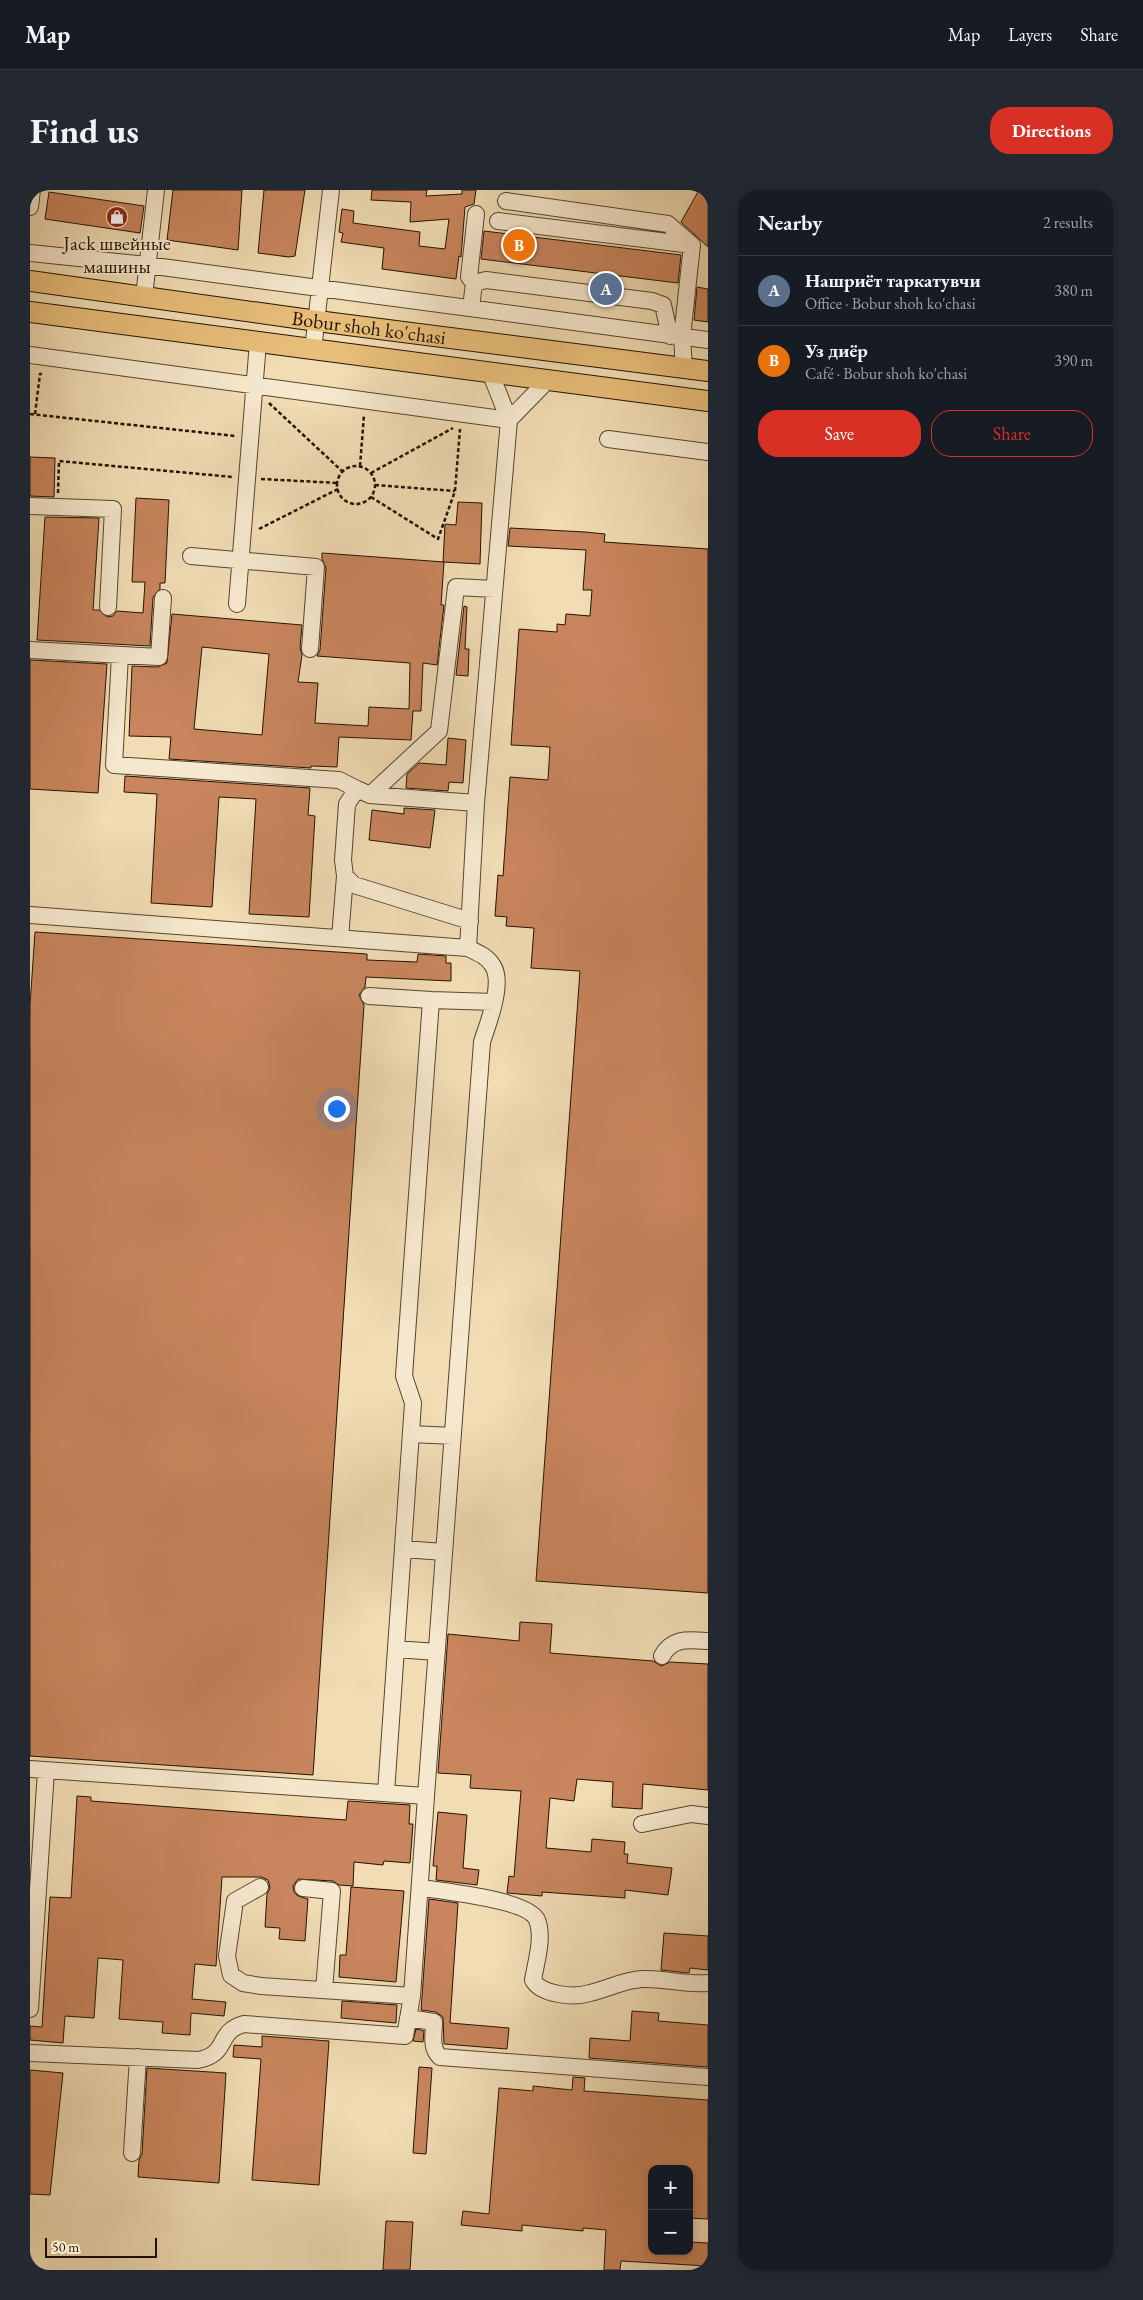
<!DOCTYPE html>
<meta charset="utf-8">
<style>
:root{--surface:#171b24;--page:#242831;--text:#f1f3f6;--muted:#9ea1a6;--line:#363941;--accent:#d93025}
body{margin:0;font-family:"EB Garamond",serif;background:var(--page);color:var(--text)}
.controls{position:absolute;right:15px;bottom:15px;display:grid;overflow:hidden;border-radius:10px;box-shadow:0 2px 8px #0003}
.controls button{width:45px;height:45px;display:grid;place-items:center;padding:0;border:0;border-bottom:1px solid var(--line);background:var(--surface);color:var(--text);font:25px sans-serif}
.scale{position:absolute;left:15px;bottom:12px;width:112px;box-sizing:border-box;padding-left:5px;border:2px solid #221300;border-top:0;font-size:14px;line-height:18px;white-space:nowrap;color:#221300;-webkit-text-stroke:4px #f6e8ce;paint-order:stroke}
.you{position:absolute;left:306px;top:918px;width:18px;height:18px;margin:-12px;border:4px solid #fff;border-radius:50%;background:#1a73e8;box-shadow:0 0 0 8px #1a73e833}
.badge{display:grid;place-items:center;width:32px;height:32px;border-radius:50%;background:var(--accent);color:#fff;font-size:16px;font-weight:700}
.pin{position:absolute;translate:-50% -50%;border:2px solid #fff;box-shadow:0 1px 5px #0006}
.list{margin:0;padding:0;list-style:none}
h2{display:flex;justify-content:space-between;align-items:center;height:65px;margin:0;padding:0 20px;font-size:21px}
h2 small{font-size:16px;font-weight:400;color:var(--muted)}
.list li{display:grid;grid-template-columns:32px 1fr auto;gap:15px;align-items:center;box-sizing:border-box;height:70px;padding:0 20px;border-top:1px solid var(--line)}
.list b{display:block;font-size:19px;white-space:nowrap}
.list p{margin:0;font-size:16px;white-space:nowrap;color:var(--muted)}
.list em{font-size:16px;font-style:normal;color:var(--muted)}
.actions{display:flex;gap:10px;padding:15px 20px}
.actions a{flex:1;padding:11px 0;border:1px solid var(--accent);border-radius:20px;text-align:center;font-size:18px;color:var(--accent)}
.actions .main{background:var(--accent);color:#fff}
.map{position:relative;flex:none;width:678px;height:2080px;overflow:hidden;border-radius:20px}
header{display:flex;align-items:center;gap:30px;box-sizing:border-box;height:70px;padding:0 25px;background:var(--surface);border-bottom:1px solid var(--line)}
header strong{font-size:24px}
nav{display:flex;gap:28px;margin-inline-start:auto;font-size:18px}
.intro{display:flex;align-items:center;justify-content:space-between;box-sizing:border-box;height:120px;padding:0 30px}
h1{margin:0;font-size:35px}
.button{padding:12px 22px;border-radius:20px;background:var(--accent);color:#fff;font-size:18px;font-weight:700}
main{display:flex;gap:30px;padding:0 30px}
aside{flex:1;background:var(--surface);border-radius:20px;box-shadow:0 2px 8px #0003}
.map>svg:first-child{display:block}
.building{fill:#c9855d;stroke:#221300;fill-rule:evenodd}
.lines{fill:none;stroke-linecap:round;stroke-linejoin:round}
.minor-casing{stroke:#56452d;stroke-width:18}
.major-casing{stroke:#221300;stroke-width:22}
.path{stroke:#221300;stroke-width:2.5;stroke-dasharray:4 2.5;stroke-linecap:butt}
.minor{stroke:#f6e8ce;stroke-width:16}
.major{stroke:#e8be7a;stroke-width:20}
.labels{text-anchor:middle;stroke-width:4;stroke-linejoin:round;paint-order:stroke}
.poi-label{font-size:20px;fill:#221300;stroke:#f6e8ce}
.street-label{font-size:20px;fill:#221300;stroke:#f6e8ce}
</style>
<header>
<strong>Map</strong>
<nav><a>Map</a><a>Layers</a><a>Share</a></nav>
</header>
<div class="intro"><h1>Find us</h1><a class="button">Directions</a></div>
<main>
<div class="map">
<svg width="678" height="2080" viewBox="0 0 678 2080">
<rect width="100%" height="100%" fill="#f1dcb4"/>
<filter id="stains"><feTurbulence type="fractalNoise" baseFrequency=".004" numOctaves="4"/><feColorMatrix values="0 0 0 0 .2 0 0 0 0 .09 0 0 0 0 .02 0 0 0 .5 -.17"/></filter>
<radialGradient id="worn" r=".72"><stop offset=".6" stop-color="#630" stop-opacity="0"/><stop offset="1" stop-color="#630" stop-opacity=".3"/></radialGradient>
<path class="building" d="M143 0H212L208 60 137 50Z
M234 0H275L265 66 259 67 228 63Z
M342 0H397L396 6 432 4V0H446L444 14 435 17 431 67 429 66 426 89 352 79 354 58 311 52 313 43 309 42 312 19 324 21 323 33 390 42 389 56 415 59 419 29 380 32 381 12 341 10Z
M669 0H678V57L651 32Z
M19 2 114 16 110 43 15 29Z
M454 41 651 65 648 93 451 69Z
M667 97 678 99V132L664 130Z
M0 267 25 268 24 307 0 306Z
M106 308 139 310 135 393H130V399L123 407 120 456 7 450 15 327 69 328 63 420H69L77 427 83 426 87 421 113 423 115 392H102Z
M428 312 452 313 450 374 413 372 415 334 426 335Z
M480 338 555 342 575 344 574 352 678 359V1403L506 1391 550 781 501 778 504 738 476 736 477 727 465 726 468 685 473 686 480 587 518 590 520 557 481 555 489 439 527 442V434L535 435 536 424 560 426 562 400H553L556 360 478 356Z
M292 363 414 372 411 415H414L407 475 393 473 391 521H383L381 550 309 547 307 577 281 576V578L139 569 141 547 99 546 102 476 128 477 137 473 142 424 272 435 270 458 272 465 268 492 288 493 285 533 338 536 339 517 379 519 380 473 287 466 290 460 296 378 292 369ZM172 457 239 464 232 545 164 539Z
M434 416 437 417 435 459H439L438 486 426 485Z
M0 470 77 474 68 603 0 599Z
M418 548 436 550 433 593 419 592 418 601 376 598 377 584 389 573 416 575Z
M95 586 280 598 278 625 285 626 279 727 219 724 226 609 189 607 182 717 121 713 127 604 94 602Z
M374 618 405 620 400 658 339 650 342 620 374 624Z
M5 742 337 764V770L387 772 388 764 416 766V773H421V791L336 787 335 797 329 805 334 815 283 1585 0 1566V815Z
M490 1432 522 1434 520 1463 623 1471 631 1476 640 1472 678 1474V1600L613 1594 612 1619 582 1617 583 1592 547 1589 544 1611 520 1608 516 1658 561 1662 562 1649 595 1652 594 1664H598L597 1673 642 1678 638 1705 595 1700V1708L512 1702V1706L477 1703 479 1686 484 1687 491 1601 440 1598 441 1585 408 1583 418 1444 489 1451Z
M47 1606 61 1607V1611L316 1630 318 1611 380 1615 379 1634H383L380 1673 354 1671 353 1675 324 1672 323 1696 309 1695 303 1691 268 1689 263 1696 264 1702 268 1706 278 1709 275 1751 249 1749 250 1738 235 1737 237 1704 240 1698 238 1690 231 1687H192L186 1776 165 1774 162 1809 196 1812 194 1826 161 1823 160 1845 132 1843 133 1832 89 1829 93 1770 68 1768 64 1828 35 1826 33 1853 0 1850V1836L12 1837 20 1707 41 1708Z
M408 1622 437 1625 433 1678 449 1680 447 1695 406 1690 407 1676H403Z
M321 1697 374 1701 366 1792 309 1787 310 1765H316Z
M399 1709 428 1713 420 1833 479 1838 477 1859 414 1854 413 1827 406 1822 391 1820Z
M634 1743 678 1746V1780L660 1778 659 1783 631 1780Z
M312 1811 367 1815 366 1833 311 1828Z
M602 1821 629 1823 628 1831 678 1835V1877L559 1868 560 1848 600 1851Z
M386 1839 394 1841 393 1852 383 1851Z
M232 1846 299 1851 289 1995 222 1990 231 1869 203 1867 204 1855 232 1857Z
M389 1877 402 1878 396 1964 383 1963Z
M117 1878 196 1883 189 1993 108 1987 109 1970 112 1964Z
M0 1880 33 1883 20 2005 0 2004Z
M543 1887 555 1888 554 1901 678 1910V2029L659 2028V1979H622V2061H659V2052L678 2053V2076L591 2071 590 2080H574L576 2040 553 2038V2041L492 2035V2041L431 2035 433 2021 459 2024 469 1898 503 1901V1896L542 1900Z
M356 2031 383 2032 380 2080H353Z"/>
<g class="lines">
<g class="minor-casing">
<path id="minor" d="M476 11 638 34 662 55 652 147 654 178
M0 17 2 0
M468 31 662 55
M0 63 117 75 678 150
M444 93 439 87 446 24
M114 107 126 0
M441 118 444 93 456 90 622 111 633 115 640 146
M283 160 301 0
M0 165 479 230
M479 230 518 190
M578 249 678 262
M0 316 83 319 78 417
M161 366 286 377 280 459
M207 414 228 152
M0 460 129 467 133 408
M90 465 84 575 309 590 327 599
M340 605 409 541 426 397 464 399
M0 725 438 758C448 763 457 766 463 776 474 794 458 833 452 852L396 1606 0 1579
M440 731 324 695 315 686 313 670 317 614 327 599 340 605 446 613
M310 748 315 686
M438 758 446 613 479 230 460 182
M339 806 401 810
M381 1244 423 1246
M373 1359 414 1362
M366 1459 407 1462
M632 1466C642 1447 659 1450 678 1451
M356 1603 383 1213 374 1186 401 810 464 812
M612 1634 661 1624 678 1626
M230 1697 205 1711 197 1766 201 1785 213 1793 231 1796 382 1806
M273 1698 302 1701 294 1800
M391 1698C412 1701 499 1710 507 1730 514 1747 506 1772 503 1790 511 1805 544 1808 560 1803 578 1799 593 1790 612 1789 634 1788 655 1795 678 1793
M0 1819 16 1581
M378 1828 404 1832C404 1844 400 1858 410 1867L678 1887
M0 1863 168 1870C200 1864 185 1842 214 1834L375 1846 382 1806 396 1606
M102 1963 108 1867"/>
</g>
<g class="major-casing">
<g id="major">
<path id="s1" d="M0 91 287 131 678 181"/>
<path d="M0 122 678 211"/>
</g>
</g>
<path class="path" d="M239 213 313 282
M0 224 205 246
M5 224 10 184H12
M330 276 334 225
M307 295a19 19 0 1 1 38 0a19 19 0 1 1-38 0Z
M341 283 423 238
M231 289 308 293
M345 295 425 301
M28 303 29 271 203 287
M341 307 408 349 425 301 430 239
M229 339 308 299"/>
<use href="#minor" class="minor"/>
<use href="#major" class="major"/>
</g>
<defs>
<g id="shop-disc" transform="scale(1.125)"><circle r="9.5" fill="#8f2418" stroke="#f6e8ce"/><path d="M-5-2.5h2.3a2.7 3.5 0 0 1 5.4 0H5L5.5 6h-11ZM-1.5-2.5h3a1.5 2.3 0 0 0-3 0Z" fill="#fff"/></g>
</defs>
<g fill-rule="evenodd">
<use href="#shop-disc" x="87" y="27"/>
</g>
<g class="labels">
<g class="poi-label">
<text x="87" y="60">Jack швейные<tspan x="87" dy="23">машины</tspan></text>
</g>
<g class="street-label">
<text dy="7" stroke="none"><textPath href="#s1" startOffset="342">Bobur shoh ko'chasi</textPath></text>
</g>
</g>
<rect width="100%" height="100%" filter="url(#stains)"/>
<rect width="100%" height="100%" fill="url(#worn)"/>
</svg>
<div class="controls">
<button>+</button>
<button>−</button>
</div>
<div class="scale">50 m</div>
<div class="you"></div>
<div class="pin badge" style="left:576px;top:99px;background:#5c6f8a">A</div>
<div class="pin badge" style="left:489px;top:55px;background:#e8710a">B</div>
</div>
<aside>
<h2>Nearby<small>2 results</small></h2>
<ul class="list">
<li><span class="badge" style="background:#5c6f8a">A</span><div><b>Нашриёт таркатувчи</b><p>Office · Bobur shoh ko'chasi</p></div><em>380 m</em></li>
<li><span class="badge" style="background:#e8710a">B</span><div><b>Уз диёр</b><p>Café · Bobur shoh ko'chasi</p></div><em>390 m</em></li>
</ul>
<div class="actions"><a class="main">Save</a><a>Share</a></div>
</aside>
</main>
